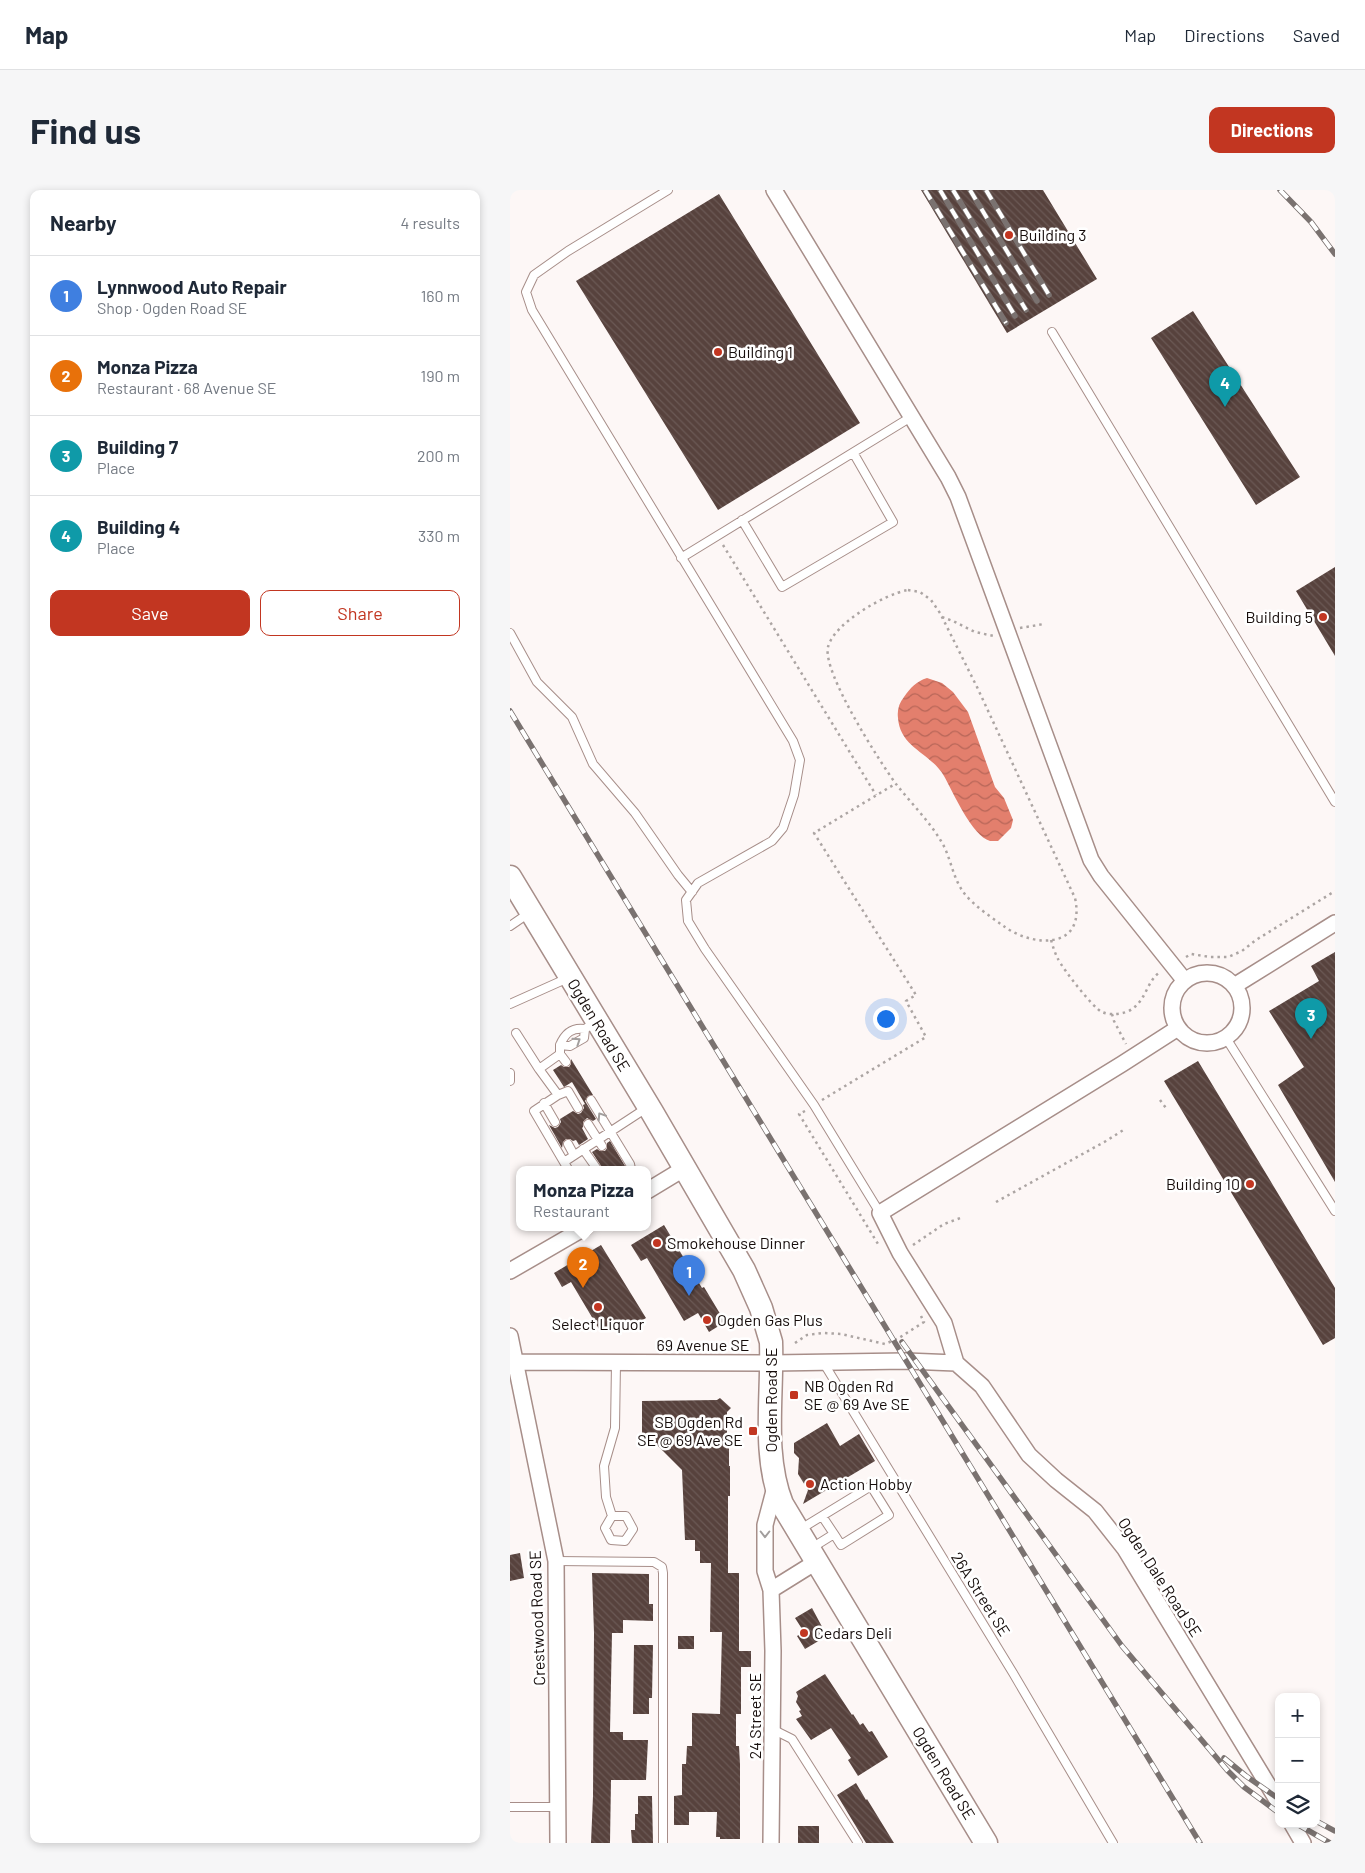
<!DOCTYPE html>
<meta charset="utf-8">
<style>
:root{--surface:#fff;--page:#f6f6f7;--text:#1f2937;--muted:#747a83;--line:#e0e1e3;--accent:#c23621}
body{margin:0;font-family:Barlow,sans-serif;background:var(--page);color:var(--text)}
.controls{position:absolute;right:15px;bottom:15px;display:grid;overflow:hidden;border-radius:10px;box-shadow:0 2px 8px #0003}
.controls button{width:45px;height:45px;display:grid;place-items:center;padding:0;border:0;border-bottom:1px solid var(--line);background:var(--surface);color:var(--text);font:25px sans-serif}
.you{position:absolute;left:375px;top:828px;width:18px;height:18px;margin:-12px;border:4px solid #fff;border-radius:50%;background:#1a73e8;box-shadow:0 0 0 8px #1a73e833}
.badge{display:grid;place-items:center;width:32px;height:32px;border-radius:50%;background:var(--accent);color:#fff;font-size:16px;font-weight:700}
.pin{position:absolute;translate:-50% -41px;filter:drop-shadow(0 1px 2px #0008)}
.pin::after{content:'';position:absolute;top:26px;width:18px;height:15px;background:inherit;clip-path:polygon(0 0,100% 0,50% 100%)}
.popup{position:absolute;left:6px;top:976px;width:135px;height:65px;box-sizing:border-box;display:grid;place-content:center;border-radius:10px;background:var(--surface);filter:drop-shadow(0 1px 4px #0005);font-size:16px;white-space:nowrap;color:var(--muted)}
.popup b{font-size:19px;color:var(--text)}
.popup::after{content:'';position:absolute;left:50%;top:100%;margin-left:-10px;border:10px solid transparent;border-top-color:var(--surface)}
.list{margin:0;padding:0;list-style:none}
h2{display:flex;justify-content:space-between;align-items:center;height:65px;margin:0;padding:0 20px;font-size:21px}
h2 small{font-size:16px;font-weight:400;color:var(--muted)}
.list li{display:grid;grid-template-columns:32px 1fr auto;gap:15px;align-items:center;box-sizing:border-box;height:80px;padding:0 20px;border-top:1px solid var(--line)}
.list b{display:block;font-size:19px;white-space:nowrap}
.list p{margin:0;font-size:16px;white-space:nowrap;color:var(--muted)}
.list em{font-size:16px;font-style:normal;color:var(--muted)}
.actions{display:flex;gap:10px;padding:15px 20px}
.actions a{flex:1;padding:11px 0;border:1px solid var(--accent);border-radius:10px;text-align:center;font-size:18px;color:var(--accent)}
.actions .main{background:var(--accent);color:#fff}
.icon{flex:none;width:28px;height:28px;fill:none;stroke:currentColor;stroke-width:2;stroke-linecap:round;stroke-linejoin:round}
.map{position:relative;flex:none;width:825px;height:1653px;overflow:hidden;border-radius:10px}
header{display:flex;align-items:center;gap:30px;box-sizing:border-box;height:70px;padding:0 25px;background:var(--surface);border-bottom:1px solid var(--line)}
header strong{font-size:24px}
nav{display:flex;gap:28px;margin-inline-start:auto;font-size:18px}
.intro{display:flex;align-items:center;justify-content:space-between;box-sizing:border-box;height:120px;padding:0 30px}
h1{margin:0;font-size:35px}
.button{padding:12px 22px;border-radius:10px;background:var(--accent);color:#fff;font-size:18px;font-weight:700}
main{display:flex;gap:30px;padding:0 30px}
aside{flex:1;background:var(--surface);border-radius:10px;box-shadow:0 2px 8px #0003}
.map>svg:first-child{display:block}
.water{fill:url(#water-waves)}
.building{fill:url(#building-back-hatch)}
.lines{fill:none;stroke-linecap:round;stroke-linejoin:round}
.lane-casing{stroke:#a78e89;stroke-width:10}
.street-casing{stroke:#a78e89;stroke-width:18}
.secondary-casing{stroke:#a78e89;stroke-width:25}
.path{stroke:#aca5a3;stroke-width:2.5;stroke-dasharray:2.5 4;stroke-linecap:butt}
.lane{stroke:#fff;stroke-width:8}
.street{stroke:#fff;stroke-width:15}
.secondary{stroke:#fff;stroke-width:22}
.rail-casing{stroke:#7a7270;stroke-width:5.5}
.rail{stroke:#fff;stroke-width:4;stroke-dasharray:11;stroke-linecap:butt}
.oneway{stroke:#a29e9d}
.poi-dot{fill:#c23621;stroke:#fff;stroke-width:2}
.labels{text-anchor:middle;stroke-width:5;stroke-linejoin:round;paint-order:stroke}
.poi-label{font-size:16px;fill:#160d0b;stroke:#fff;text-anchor:start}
.street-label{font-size:16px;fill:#160d0b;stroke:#fff}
</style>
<header>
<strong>Map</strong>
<nav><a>Map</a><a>Directions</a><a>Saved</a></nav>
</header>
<div class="intro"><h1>Find us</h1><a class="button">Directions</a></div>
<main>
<aside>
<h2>Nearby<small>4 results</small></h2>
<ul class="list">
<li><span class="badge" style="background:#3f7fe0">1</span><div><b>Lynnwood Auto Repair</b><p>Shop · Ogden Road SE</p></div><em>160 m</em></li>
<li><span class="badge" style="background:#e8710a">2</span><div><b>Monza Pizza</b><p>Restaurant · 68 Avenue SE</p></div><em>190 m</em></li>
<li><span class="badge" style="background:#0f9aa8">3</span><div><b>Building 7</b><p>Place</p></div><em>200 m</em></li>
<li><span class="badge" style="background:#0f9aa8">4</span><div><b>Building 4</b><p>Place</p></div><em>330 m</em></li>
</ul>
<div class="actions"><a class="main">Save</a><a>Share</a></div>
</aside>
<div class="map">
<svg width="825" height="1653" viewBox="0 0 825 1653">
<defs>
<pattern id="water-waves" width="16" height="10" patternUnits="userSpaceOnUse" patternTransform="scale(1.25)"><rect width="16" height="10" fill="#e37f6d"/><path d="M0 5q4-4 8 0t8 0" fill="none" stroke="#b76658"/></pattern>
<pattern id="building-back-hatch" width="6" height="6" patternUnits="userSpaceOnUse" patternTransform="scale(1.25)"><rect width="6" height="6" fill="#57423d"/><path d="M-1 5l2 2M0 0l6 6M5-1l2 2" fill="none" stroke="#6b5955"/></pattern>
</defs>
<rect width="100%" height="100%" fill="#fdf7f6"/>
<path class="water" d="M417 488 432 493 443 502 458 522 485 597 494 608 503 630 501 638 488 651C488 651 481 651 480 651 462 646 443 602 434 586 421 563 390 558 388 528 387 520 389 513 394 507 400 498 407 491 417 488Z"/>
<path class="building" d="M411 0H533L587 89 497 143Z
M209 4 350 233 208 320 66 91Z
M683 121 790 287 746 315 641 148Z
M825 377V466L786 401Z
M825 762V992L768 895 794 877 759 821 809 791 801 776Z
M61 869 83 905 78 906 75 911 86 929 83 931 77 928 73 932V937L72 938 78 949 69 955 66 950 63 951 60 949H56L53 952 52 958 39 935 45 938 48 937 51 932 50 929 63 921 68 924 71 923 74 918 73 915 75 914 62 892 54 897 43 880 51 875 54 877H59L61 874Z
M688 871 825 1098V1148L813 1155 654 891Z
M100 951 115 976V979H93L82 962 87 959 90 961H95L97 958V953Z
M154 1035 192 1098 194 1097 215 1132 199 1142 188 1123 174 1131 137 1068 131 1071 121 1055Z
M91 1055 136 1128 118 1139H89L61 1092 52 1097 44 1083Z
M210 1208 221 1218 217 1222V1257H219V1276H220V1306H218V1383H229V1461H241V1477H231V1524H226V1556H229L230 1574V1649H210V1647H206L207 1622H179V1635H164V1606L172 1605V1574H176L177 1556H182V1523L210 1524 212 1442H200L201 1373H190V1361H185V1350H175L172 1280 146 1254H132V1211L207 1210Z
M317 1233 330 1256 349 1244 365 1271 293 1314 298 1300 288 1284 289 1268 284 1263V1253Z
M10 1363 14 1388 0 1391V1365Z
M82 1383 139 1384V1414H143V1431L113 1430V1443H102L100 1542H113V1550H138L136 1590H101L100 1653H81L83 1606 84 1443Z
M302 1418 317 1446 295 1459 287 1446 294 1442 285 1428Z
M168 1446H184V1459H168Z
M124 1455H143L142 1508H139V1524H123Z
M315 1484 342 1525 343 1524 350 1535 353 1533 359 1542 362 1541 378 1567 348 1586 338 1570 341 1568 321 1538 301 1550 286 1529 292 1526 289 1521 291 1520 286 1512 288 1506 286 1502Z
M346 1593 356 1610 357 1609 384 1653H356L327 1605Z
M128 1606H142L143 1653H122L121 1640H125V1624H128Z
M288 1636H309V1653H288Z"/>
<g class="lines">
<g class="lane-casing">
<path id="lane" d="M158 0 58 61 24 85 16 102 22 120 283 551 290 570 284 605 273 638 262 651 188 693 176 710 178 731 195 759 304 915 370 1023
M542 142 825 612
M232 330 272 397 383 332 344 264
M171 368 401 227
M0 443 27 492 62 527 83 574 125 623 168 685 182 702
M0 736 19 723
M0 814 58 788
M75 839 74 848 60 856 50 855C55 843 62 837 75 839L85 832
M6 843 29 879
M716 848 825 1021
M50 855V864L29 879 48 905 24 921 58 979
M50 864 56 872
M0 883V891
M48 905 58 901 68 918
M81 910 120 974 121 979
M34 913 45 932
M78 934 92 956
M58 954 64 965
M73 959 87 979
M54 972 138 917
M313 1172 503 1483 603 1653
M102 1326H116L123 1339 115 1351 101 1350 95 1338 102 1326 96 1307 94 1276 105 1238 106 1173
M312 1326 324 1344
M289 1340 361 1296 379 1325 331 1355 324 1344 300 1359
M46 1371 144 1372 152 1377 153 1383V1653
M262 1539 282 1549 348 1653
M0 1617H48"/>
</g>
<g class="street-casing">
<path id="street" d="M264 0 438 287 448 307 581 670 591 686 675 791
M662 818a35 35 0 1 1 70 0a35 35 0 1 1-70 0Z
M724 796 825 733
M668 838 612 874 370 1023 390 1063 434 1133 446 1173 472 1196 519 1265 546 1290 585 1321 615 1359 769 1613
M137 1001 175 978
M0 1081 76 1037
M0 1146 46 1371 48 1653
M0 1172 262 1173 396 1171 446 1173
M261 1400 306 1372
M782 1634 793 1653
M261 1653 263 1461 261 1400 255 1381V1335L265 1297"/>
</g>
<g class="secondary-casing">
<path id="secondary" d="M0 687 142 922 234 1080 251 1118 261 1152C263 1205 252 1264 272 1314L476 1653"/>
</g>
<path class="path" d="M213 355 366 605
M398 400 410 402 421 410 430 423 467 497 565 708C576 759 525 758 495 737 481 727 464 716 454 703 442 687 441 667 431 651 419 631 401 613 386 594 370 572 312 482 318 457 324 433 375 404 398 400Z
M432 427 443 431 465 442 484 446
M510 438 534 434
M541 750C543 757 545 763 548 769 553 779 583 818 592 822 601 826 615 824 622 819 636 810 637 791 650 782
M676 767 681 764 700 767H718L732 761 746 750 825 701
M602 824 604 831 616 854
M312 910 416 847 396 811 406 805 304 643 385 594
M650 910 656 918
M295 921 289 924 368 1054
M486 1012 596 951 615 939
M403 1055 434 1034 453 1027
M285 1153 297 1145 313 1143 331 1144 375 1154 389 1148 414 1132 411 1126"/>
<use href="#lane" class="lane"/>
<use href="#street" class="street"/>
<use href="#secondary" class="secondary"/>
<g class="rail-casing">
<path id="rail" d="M415 0 496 133
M430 0 505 126
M443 0 516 120
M460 0 527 111
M476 0 539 105
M770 0 801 32 825 64
M0 521 690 1653
M392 1152 612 1456 717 1580 734 1597 769 1623
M714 1568 736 1586 769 1609
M806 1631 825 1641
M787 1634 820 1653"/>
</g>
<use href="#rail" class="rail"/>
</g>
<defs><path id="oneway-chevron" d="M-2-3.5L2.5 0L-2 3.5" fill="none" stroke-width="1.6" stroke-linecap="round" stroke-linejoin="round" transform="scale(1.25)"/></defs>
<g class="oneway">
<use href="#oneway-chevron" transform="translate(67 851) rotate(-34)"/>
<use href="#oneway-chevron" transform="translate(91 926) rotate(-123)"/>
<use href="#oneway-chevron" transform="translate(255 1344) rotate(90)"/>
</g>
<g class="poi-dot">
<circle cx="499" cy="45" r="5"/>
<circle cx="208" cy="162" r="5"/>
<circle cx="813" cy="427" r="5"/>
<circle cx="740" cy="994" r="5"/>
<circle cx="147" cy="1053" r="5"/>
<circle cx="88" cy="1117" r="5"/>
<circle cx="197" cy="1130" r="5"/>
<rect x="279" y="1200" width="10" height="10" rx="2.5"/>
<rect x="238" y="1236" width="10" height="10" rx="2.5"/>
<circle cx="300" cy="1294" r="5"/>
<circle cx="294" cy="1443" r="5"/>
</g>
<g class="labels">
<g class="poi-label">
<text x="509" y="51">Building 3</text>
<text x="218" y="168">Building 1</text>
<text x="803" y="433" text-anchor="end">Building 5</text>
<text x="730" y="1000" text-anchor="end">Building 10</text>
<text x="157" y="1059">Smokehouse Dinner</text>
<text x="207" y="1136">Ogden Gas Plus</text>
<text x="88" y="1140" text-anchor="middle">Select Liquor</text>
<text x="294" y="1202">NB Ogden Rd<tspan x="294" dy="18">SE @ 69 Ave SE</tspan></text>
<text x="233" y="1238" text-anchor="end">SB Ogden Rd<tspan x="233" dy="18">SE @ 69 Ave SE</tspan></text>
<text x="310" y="1300">Action Hobby</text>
<text x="304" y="1449">Cedars Deli</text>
</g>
<g class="street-label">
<text transform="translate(89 835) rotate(59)" y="6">Ogden Road SE</text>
<text x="193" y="1161">69 Avenue SE</text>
<text transform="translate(261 1210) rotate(-90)" y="6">Ogden Road SE</text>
<text transform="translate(650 1387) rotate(57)" y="6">Ogden Dale Road SE</text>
<text transform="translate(471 1404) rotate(58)" y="6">26A Street SE</text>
<text transform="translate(27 1428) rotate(-92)" y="6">Crestwood Road SE</text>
<text transform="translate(245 1526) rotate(-90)" y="6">24 Street SE</text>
<text transform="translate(434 1583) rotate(59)" y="6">Ogden Road SE</text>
</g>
</g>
</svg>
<div class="controls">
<button>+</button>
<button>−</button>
<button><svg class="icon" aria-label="layers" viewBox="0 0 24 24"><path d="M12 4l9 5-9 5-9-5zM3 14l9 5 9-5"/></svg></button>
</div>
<div class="you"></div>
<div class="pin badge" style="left:179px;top:1106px;background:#3f7fe0">1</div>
<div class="pin badge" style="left:73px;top:1098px;background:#e8710a">2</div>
<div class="popup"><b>Monza Pizza</b>Restaurant</div>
<div class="pin badge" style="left:801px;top:849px;background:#0f9aa8">3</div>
<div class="pin badge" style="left:715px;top:217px;background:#0f9aa8">4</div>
</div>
</main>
